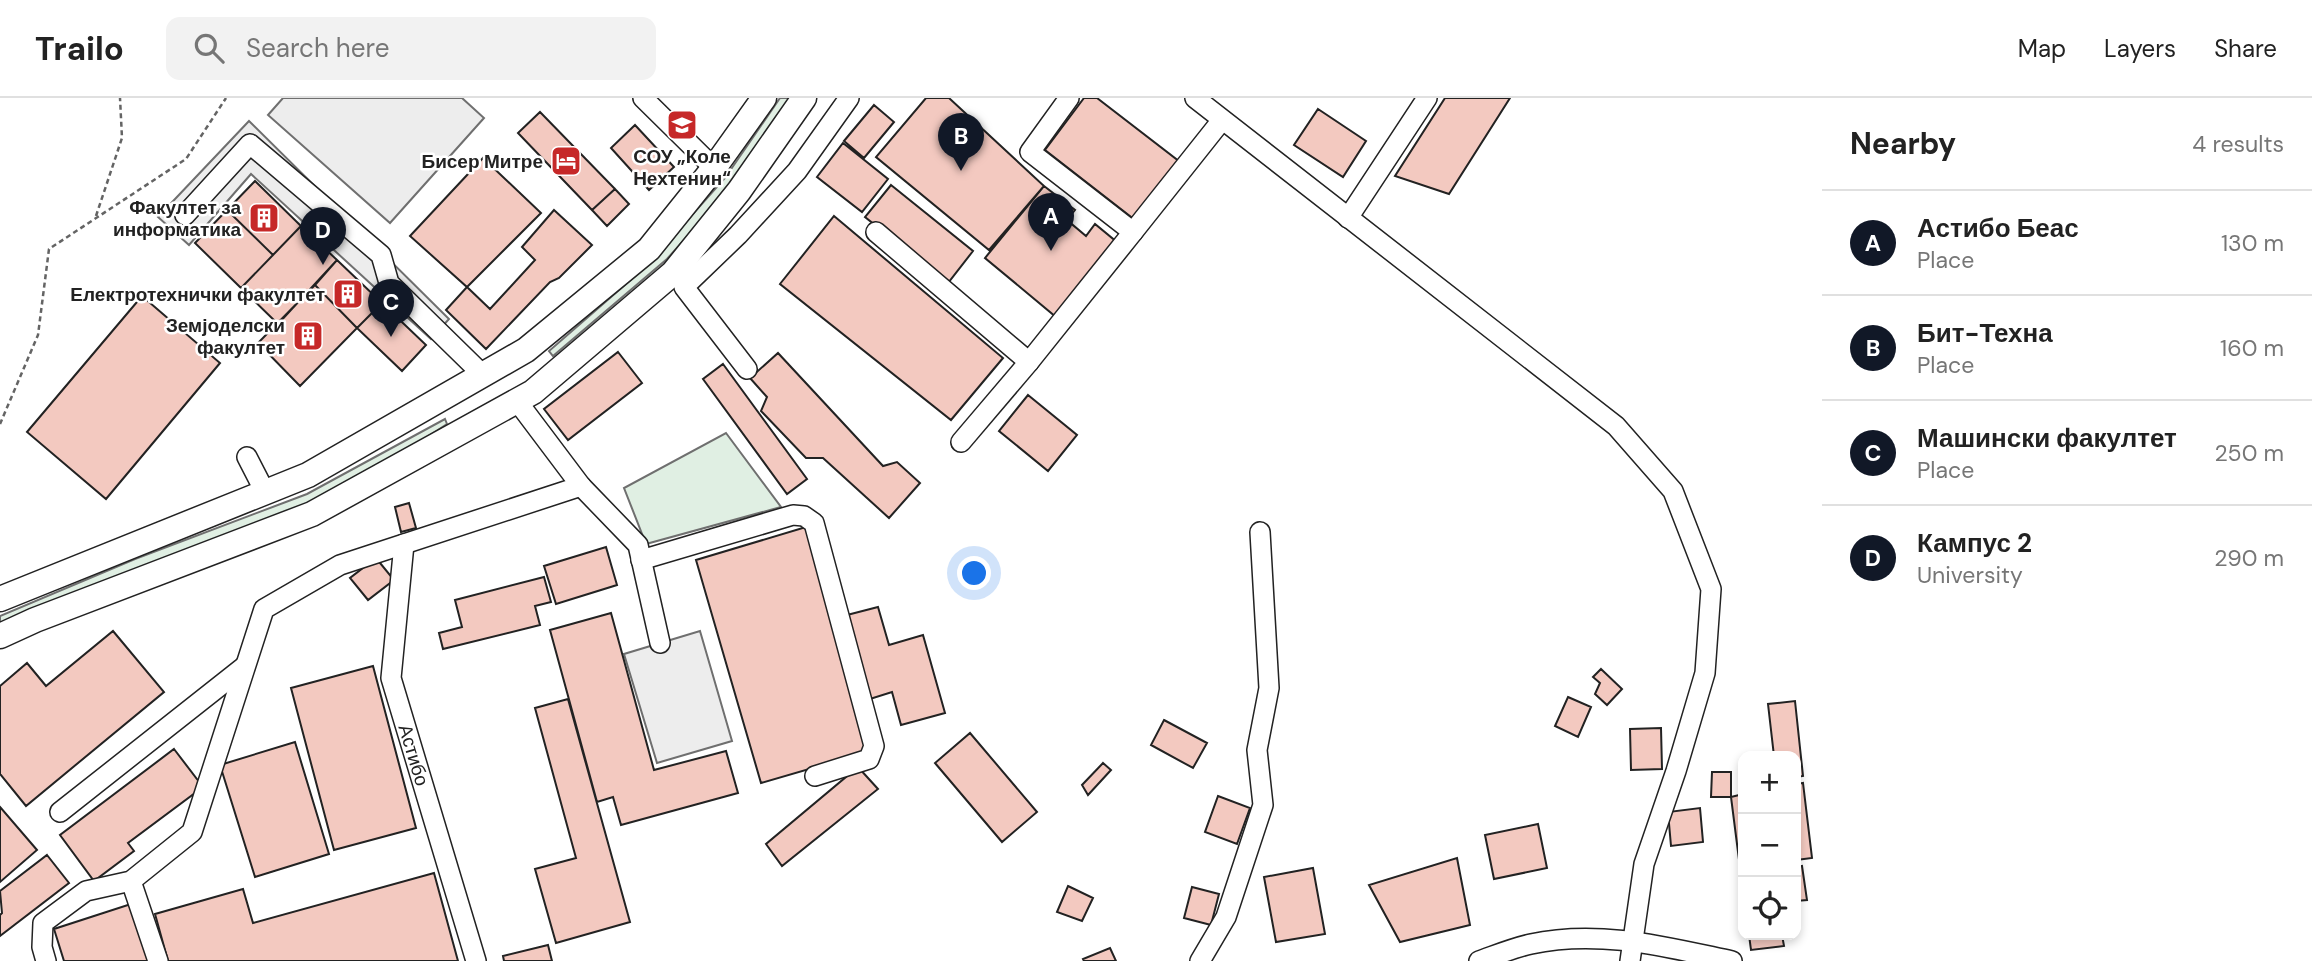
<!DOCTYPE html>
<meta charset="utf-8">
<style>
:root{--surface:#fff;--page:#f2f2f2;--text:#222;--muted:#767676;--line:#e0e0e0;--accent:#111827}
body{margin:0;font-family:"DM Sans",sans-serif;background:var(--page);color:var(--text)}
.controls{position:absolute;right:21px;bottom:21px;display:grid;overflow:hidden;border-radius:14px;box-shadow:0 4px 10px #0003}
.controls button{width:63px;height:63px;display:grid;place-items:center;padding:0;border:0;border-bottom:2px solid var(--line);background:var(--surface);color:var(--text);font:35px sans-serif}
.you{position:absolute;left:975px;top:476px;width:24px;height:24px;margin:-18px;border:5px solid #fff;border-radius:50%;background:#1a73e8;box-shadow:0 0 0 10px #1a73e833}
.badge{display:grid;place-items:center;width:46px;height:46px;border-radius:50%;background:var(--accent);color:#fff;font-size:23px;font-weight:700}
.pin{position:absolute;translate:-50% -58px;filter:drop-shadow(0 2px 4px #0008)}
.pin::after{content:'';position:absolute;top:37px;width:24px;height:21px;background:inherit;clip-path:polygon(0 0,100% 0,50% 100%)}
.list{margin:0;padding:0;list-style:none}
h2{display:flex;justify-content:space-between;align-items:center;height:91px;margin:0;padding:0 28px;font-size:30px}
h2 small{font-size:23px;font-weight:400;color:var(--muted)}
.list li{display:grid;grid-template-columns:46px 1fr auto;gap:21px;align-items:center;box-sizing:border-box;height:105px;padding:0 28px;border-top:2px solid var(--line)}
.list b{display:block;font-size:26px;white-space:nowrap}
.list p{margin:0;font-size:23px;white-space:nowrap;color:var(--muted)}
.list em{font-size:23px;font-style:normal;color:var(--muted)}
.icon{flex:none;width:38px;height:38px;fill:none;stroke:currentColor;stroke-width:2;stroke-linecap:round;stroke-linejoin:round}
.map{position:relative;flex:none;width:1822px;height:863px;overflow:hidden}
header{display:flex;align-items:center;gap:42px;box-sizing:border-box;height:98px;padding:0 35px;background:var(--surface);border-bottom:2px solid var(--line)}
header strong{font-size:33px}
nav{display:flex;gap:38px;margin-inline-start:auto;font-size:24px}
.search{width:490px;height:63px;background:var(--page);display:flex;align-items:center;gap:18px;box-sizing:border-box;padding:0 24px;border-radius:14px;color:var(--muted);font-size:26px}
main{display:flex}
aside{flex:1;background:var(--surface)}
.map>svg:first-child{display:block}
.green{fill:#e0efe3;stroke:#6f6f6f;stroke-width:2}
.parking{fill:#ededed;stroke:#6f6f6f;stroke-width:2}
.building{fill:#f3c9c0;stroke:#222;stroke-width:2}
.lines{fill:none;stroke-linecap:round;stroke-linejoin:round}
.minor-casing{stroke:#222;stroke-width:22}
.major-casing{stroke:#222;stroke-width:27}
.path{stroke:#646464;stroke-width:2.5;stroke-dasharray:5 3.5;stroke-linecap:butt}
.minor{stroke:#fff;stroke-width:19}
.major{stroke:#fff;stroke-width:24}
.labels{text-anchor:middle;stroke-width:5;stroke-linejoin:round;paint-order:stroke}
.poi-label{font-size:19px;font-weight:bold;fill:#222;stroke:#fff;text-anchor:end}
.street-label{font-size:19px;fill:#222;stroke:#fff}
</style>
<header>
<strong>Trailo</strong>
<div class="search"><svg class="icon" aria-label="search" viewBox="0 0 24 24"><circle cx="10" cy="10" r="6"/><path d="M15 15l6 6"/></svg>Search here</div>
<nav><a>Map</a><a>Layers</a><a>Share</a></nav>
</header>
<main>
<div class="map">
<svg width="1822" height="863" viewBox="0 0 1822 863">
<rect width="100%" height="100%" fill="#fff"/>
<path class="green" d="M780 0H794L732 88 667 161 553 258 549 253 634 179 660 153 725 80Z
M445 321 447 326 358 384 310 406 0 526V518L135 461 307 396Z
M726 335 781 409 646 446 624 390Z"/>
<path class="parking" d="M283 0H462L484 20 390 125 268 17Z
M249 23 449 221 431 241 251 76 189 147 158 119Z
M700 533 732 643 657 665 624 556Z"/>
<path class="building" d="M926 0H949L1044 88 989 152 876 59Z
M1084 0H1097L1180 64 1135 122 1045 52Z
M1445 0H1510L1449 96 1395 78Z
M874 7 894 24 864 60 844 43Z
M1318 11 1366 43 1343 79 1294 47Z
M540 14 615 91 592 112 518 35Z
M635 27 674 69 649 92 611 50Z
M843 45 888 81 862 114 817 79Z
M483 60 541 115 467 189 410 138Z
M255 83 301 128 273 157 227 112Z
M891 87 973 153 948 185 865 119Z
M1044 88 1075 112 1067 122 1086 138 1095 126 1118 145 1056 219 985 160Z
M615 91 629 106 607 128 592 112Z
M227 112 273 157 241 190 195 145Z
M554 112 592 147 559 180 550 184 486 251 446 212 467 189 490 211 535 162 522 149Z
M834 118 1003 260 951 322 780 186Z
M301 128 337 162 278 226 241 190Z
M337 162 382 205 357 230 315 187Z
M315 187 357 230 300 288 258 245Z
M142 198 220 265 106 401 27 334Z
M382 205 426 247 402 273 357 230Z
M618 254 642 285 568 342 544 311Z
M778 255 883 368 897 364 920 385 889 420 823 360H806L761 313 767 299 750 280Z
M723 266 807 381 787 396 703 281Z
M1028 297 1077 337 1048 373 999 333Z
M409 405 416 430 401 434 395 409Z
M806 429 871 653 761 685 696 462Z
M606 449 617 487 556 506 544 468Z
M376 460 394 482 368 502 350 480Z
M544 479 551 504 535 508 540 527 443 551 439 535 462 529 455 502Z
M878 509 889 547 923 537 945 615 901 627 892 594 870 601 847 517Z
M611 515 654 672 726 653 738 695 621 727 613 699 597 704 550 532Z
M113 533 164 594 26 708 0 676V588L27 565 46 588Z
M373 568 416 730 334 752 291 590Z
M1601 571 1622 591 1607 607 1595 596 1600 585 1593 579Z
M1568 599 1591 609 1578 639 1555 628Z
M568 601 630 824 556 845 535 771 576 760 535 610Z
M1795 603 1803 678 1796 679V658H1774L1768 606Z
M1164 622 1207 645 1193 670 1151 647Z
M1661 630 1662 671 1631 672 1630 631Z
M970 635 1037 714 1002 744 935 665Z
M295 644 329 756 255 779 220 667Z
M174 651 203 689 128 745 134 753 94 783 60 737Z
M1103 665 1111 672 1088 697 1082 687Z
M858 669 878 691 782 768 766 746Z
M1712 674H1731V699H1711Z
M1803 685 1812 760 1796 762V686Z
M1743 696V793L1731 699Z
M1218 698 1250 710 1237 746 1205 734Z
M0 709 37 752 0 784Z
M1700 710 1703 744 1671 748 1668 714Z
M1538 726 1547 770 1494 781 1485 737Z
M47 757 69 785 0 838V817L2 815 0 793Z
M1457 760 1470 827 1400 844 1369 787Z
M1802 768 1807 802 1796 803V769Z
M1313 770 1325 836 1276 844 1264 779Z
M434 775 458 863H168L155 816 243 791 253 825Z
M1068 788 1093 800 1082 823 1057 814Z
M1192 789 1219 796 1211 827 1184 820Z
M134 805 152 863H64L54 831Z
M1749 837H1782L1784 848 1751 852Z
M548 847 552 863H504L503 858Z
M1110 850 1116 863H1084L1083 861Z"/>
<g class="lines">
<g class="minor-casing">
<g id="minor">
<path d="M643 0 714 70"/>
<path d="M1069 0 1030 54 1133 134 1222 22"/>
<path d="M1195 0 1616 328 1673 393 1711 491 1705 575 1676 673 1644 766 1630 863"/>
<path d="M185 117 250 46 381 157 389 185 483 277"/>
<path d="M1348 120 1427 0"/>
<path d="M876 134 1029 264 1133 134"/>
<path d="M747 271 684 189 738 137 797 73 849 0"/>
<path d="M961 344 1029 264"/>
<path d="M247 359 265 394"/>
<path d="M581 388 638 447 660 545"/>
<path id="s1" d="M404 446 391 580 476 863"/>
<path d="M641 462 793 417 804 418 814 425 874 648 869 661 815 678"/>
<path d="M60 714 245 568"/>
<path d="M131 783 158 863"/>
<path d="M46 863 42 849 43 825 86 793 131 783 192 734 264 511 340 467 581 388 517 303"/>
<path d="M1200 863 1226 819 1263 707 1257 652 1269 590 1260 434"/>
<path d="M1479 863C1496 857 1513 850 1531 846 1599 831 1666 849 1732 863"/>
</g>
</g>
<g class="major-casing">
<path id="major" d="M0 501 308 377 526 252 649 151 714 70 764 0
M0 538 35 522 312 416 533 294 673 175 739 93 804 0"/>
</g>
<path class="path" d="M96 118 122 40 120 0
M0 326 38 237 49 151 186 61 226 0"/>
<use href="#minor" class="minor"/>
<use href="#major" class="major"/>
</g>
<defs>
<g id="school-square" transform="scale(1.575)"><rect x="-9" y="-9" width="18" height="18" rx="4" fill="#c62828" stroke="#fff"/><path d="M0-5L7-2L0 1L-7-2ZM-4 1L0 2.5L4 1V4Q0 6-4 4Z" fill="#fff"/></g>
<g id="hotel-square" transform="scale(1.575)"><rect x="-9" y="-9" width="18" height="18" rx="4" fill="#c62828" stroke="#fff"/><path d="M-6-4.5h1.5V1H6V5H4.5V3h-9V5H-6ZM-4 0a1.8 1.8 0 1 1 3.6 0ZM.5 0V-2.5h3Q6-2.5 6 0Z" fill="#fff"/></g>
<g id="building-square" transform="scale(1.575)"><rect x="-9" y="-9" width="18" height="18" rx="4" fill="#c62828" stroke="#fff"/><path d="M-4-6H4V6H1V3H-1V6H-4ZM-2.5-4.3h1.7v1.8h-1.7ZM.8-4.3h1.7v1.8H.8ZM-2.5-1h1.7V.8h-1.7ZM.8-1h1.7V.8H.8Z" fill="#fff"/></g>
</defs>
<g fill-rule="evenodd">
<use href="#school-square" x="682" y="27"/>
<use href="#hotel-square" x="566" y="63"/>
<use href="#building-square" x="264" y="120"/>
<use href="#building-square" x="348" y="196"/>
<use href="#building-square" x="308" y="238"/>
</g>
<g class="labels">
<g class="poi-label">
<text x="682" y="65" text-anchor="middle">СОУ „Коле<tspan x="682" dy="22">Нехтенин“</tspan></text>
<text x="543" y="70">Бисер Митре</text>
<text x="241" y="116">Факултет за<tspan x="241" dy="22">информатика</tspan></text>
<text x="325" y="203">Електротехнички факултет</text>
<text x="285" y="234">Земјоделски<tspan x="285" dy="22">факултет</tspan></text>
</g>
<g class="street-label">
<text dy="7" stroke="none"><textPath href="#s1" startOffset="215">Астибо</textPath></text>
</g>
</g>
</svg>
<div class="controls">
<button>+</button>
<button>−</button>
<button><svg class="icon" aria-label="locate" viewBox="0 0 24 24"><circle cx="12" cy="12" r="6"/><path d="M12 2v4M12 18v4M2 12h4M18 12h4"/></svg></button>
</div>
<div class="you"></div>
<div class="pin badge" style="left:1051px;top:153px">A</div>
<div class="pin badge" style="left:961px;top:73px">B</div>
<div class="pin badge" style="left:391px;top:239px">C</div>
<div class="pin badge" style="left:323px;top:167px">D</div>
</div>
<aside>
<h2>Nearby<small>4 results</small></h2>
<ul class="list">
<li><span class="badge">A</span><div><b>Астибо Беас</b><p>Place</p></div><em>130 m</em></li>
<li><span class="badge">B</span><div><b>Бит-Техна</b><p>Place</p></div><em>160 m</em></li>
<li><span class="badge">C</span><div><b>Машински факултет</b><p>Place</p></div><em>250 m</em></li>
<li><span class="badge">D</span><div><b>Кампус 2</b><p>University</p></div><em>290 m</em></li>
</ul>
</aside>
</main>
